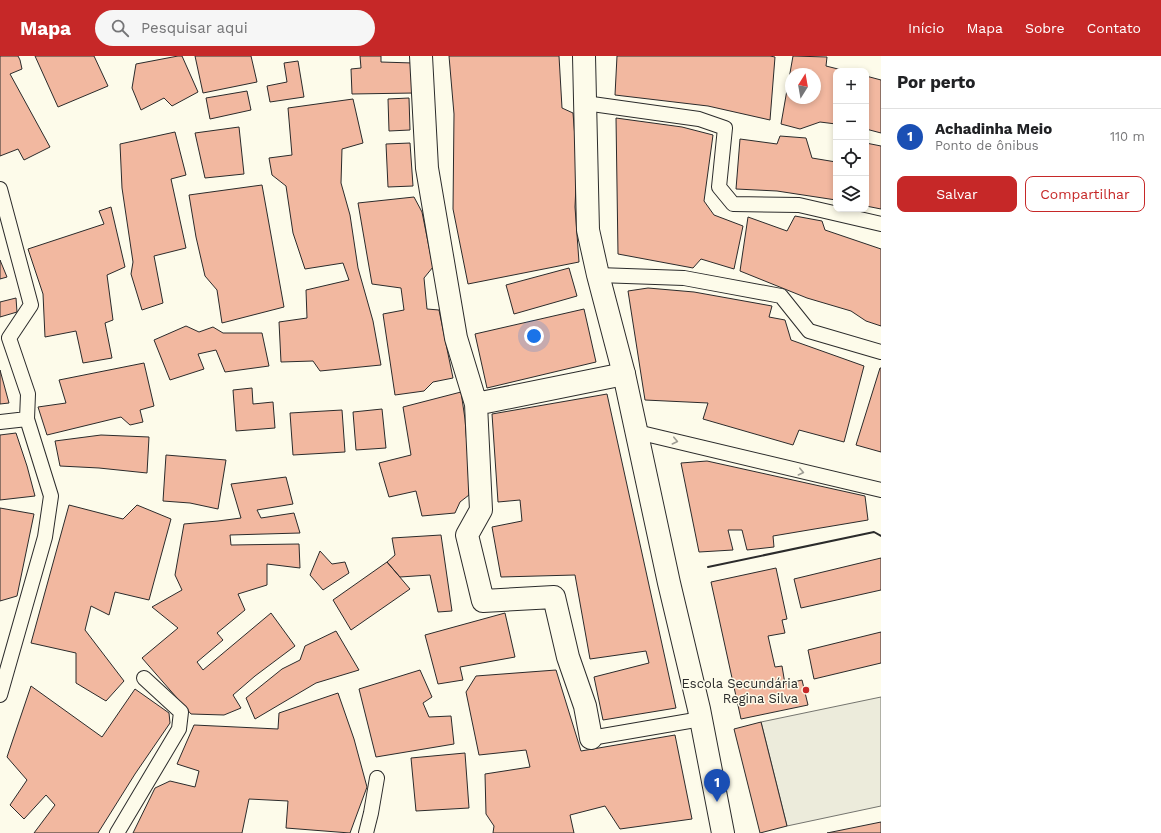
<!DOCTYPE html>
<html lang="pt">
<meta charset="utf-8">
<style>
:root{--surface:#fff;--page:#f6f6f6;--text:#202124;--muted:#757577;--line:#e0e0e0;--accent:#c62828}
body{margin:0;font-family:"Work Sans",sans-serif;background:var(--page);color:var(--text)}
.controls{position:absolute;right:12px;top:12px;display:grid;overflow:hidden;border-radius:8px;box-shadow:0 2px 6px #0003}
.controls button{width:36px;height:36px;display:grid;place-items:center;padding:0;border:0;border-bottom:1px solid var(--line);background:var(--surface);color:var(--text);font:20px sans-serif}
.compass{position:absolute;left:785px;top:12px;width:36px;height:36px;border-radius:50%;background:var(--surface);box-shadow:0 2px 6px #0003;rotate:11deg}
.you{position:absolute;left:534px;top:280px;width:14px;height:14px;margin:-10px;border:3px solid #fff;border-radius:50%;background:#1a73e8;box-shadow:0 0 0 6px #1a73e833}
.badge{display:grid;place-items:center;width:26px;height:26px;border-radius:50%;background:var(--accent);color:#fff;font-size:13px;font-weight:700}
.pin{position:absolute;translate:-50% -33px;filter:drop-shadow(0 1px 2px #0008)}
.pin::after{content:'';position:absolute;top:21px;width:14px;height:12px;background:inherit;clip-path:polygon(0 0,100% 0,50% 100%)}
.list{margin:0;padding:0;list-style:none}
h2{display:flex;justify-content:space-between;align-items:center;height:52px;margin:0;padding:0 16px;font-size:17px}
h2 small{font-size:13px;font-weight:400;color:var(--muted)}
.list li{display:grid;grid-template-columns:26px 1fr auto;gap:12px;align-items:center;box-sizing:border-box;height:56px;padding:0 16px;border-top:1px solid var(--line)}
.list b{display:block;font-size:15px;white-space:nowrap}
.list p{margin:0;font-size:13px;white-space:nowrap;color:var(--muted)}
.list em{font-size:13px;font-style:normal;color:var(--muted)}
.actions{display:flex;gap:8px;padding:12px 16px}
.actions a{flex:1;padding:9px 0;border:1px solid var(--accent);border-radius:8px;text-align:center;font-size:14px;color:var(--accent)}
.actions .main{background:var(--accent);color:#fff}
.icon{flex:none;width:22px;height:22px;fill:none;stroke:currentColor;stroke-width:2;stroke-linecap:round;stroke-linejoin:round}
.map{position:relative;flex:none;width:881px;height:777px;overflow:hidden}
header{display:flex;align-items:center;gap:24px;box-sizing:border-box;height:56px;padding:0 20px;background:var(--accent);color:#fff}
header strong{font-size:19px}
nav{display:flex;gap:22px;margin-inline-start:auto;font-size:14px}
.search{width:280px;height:36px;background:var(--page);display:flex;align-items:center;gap:10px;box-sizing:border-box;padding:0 14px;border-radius:22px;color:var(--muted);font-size:15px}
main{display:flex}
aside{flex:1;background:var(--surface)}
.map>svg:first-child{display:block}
.green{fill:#ecebdb;stroke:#74746e}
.building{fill:#f2b8a0;stroke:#2b2b2b;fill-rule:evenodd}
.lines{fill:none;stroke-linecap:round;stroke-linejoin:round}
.service-casing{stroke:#2b2b2b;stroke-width:16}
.minor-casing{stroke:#2b2b2b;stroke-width:24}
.tertiary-casing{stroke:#2b2b2b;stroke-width:24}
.service{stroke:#fdfbea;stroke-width:14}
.minor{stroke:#fdfbea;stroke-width:22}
.tertiary{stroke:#fdfbea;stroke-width:22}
.wall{stroke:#2b2b2b;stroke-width:2}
.oneway{stroke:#9e9d94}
.poi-dot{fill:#c62828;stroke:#fdfbea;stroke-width:1.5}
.labels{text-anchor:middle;stroke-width:3;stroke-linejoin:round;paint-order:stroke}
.poi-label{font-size:13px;fill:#2b2b2b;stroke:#fdfbea;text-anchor:end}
</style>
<header>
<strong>Mapa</strong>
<div class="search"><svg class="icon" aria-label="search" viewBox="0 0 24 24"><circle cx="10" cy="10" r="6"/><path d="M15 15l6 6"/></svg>Pesquisar aqui</div>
<nav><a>Início</a><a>Mapa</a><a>Sobre</a><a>Contato</a></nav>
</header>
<main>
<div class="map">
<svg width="881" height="777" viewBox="0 0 881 777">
<rect width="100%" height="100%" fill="#fdfbea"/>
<path class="green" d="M881 641V750L787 770 761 666Z"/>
<path class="building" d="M0 0H18L20 4 22 13 10 18 50 91 24 104 18 93 0 100Z
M35 0H94L108 30 58 51Z
M178 0H182L198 36 172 50 164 42 141 54 132 32 136 8Z
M195 0H251L257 26 203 37Z
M360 0H381V6L413 7 414 37 352 38 351 13 361 12Z
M449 0H559L562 52 573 57 577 107 575 151 579 206 468 228 453 153 454 58Z
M617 0H770L775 1 770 64 708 50 615 39Z
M793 0 827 1 826 10 846 15H836V68L820 66 800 73 781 68ZM791 18H815V42H791Z
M298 5 304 41 270 46 267 30 287 26 284 7Z
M866 20 881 24V77L866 73Z
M247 35 251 54 210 63 206 42Z
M409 42 410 74 389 75 388 43Z
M353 43 363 87 342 93 341 127 350 159 358 212 373 265 381 309 320 315 313 305 281 306 279 266 307 262 306 234 349 224 343 207 305 213 293 177 286 130 272 119 269 102 292 99 288 52Z
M616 62 682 71 713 79 704 145 714 159 743 170 734 213 701 203 693 212 618 198Z
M239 71 244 118 205 122 195 77Z
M175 76 186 119 171 123 186 192 154 200 163 247 142 254 131 218 133 206 122 132 120 88Z
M780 80 806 82 812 102 836 106V144L777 135 736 133 740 83 777 88Z
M410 87 413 130 388 131 386 88Z
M866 87 881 90V153L866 150Z
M262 129 284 251 222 267 217 234 205 220 196 181 189 139Z
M414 141 422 156 433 211 424 222 427 253 439 254 453 322 433 326 424 335 395 339 383 258 404 254 401 232 372 228 358 147Z
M111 151 125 211 107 219 113 264 105 267 112 302 83 307 76 275 45 281 43 238 28 193 104 168 99 155Z
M795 160 822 165 825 174 881 193V270L866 265 851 255 807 242 740 215 748 161 787 175Z
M0 204 7 221 0 223Z
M569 212 577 240 514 258 506 229Z
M648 232 694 236 772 250 769 261 785 264 791 284 864 310 844 386 799 374 793 389 703 363 708 347 645 344 628 235Z
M16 242 17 256 0 261V246Z
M584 253 596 306 487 332 475 278Z
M186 270 199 276 213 271 223 277H262L269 310 225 316 216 294 198 298 204 313 170 324 154 284Z
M144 307 154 350 140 354 143 366 130 369 121 361 47 379 38 351 66 347 59 324Z
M880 312H881V396L856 389Z
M0 314 9 347 0 348Z
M252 332 253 348 273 346 275 372 236 375 233 334Z
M461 336 465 363 468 402 469 439 460 446 455 457 422 460 416 435 389 441 379 407 411 399 403 351Z
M607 338 676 652 603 664 594 621 649 607 646 595 590 603 575 519 501 521 492 471 522 465 520 444 498 446 492 358Z
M382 353 386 392 356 394 353 356Z
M342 354 345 396 293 399 290 357Z
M16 377 27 410 35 440 0 444V379Z
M101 379 149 381 147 417 99 412 60 410 55 385Z
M166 399 226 404 218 453 190 447 163 445Z
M707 405 865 440 868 464 773 480 774 491 747 494 742 474H728L733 494 699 496 681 407Z
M286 421 293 448 257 454 261 462 294 457 300 477 230 479 231 489 299 488 300 512 267 508V529L238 538 245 554 217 577 223 584 197 606 203 614 271 557 295 590 255 620 233 639 241 652 224 659 191 658 142 602 178 572 152 551 182 534 175 519 184 468 218 465 241 462 231 428Z
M69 449 123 463 137 449 171 463 149 544 115 536 109 559 91 550 85 574 124 625 106 645 76 627V597L31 587Z
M0 452 34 458 17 540 0 545Z
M441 479 452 555 438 556 430 519 400 521 387 506 395 499 392 482Z
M320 495 332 508 345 506 349 517 323 534 310 519Z
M881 502V534L801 552 794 523Z
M387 506 410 533 351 574 333 544Z
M776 512 787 563 782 564 785 577 768 580 775 611 782 610 785 628 802 624 808 649 741 663 711 526Z
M505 557 515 601 460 611 463 624 438 628 425 579Z
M336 575 359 614 316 627 255 663 246 642 282 613 300 604 305 590Z
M881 576V607L814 623 808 594Z
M420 614 432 641 423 647 429 661 451 660 454 688 376 701 359 633Z
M556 614 581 695 675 679 692 763 620 773 605 750 570 759 574 777H493L494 770 486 758 485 718 530 711 526 694 479 699 466 636 476 620Z
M31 630 102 681 135 633 169 657 170 667 135 718 98 777H34L55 749 46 739 24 763 10 749 27 724 7 701Z
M338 637 354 683 367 731 350 777 286 772 288 745 249 743 242 777H133L155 732 170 725 195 731 199 715 177 708 194 669 278 673 279 657Z
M761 666 787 770 760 777 734 673Z
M465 697 469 752 416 755 411 702Z
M881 766V777H827Z"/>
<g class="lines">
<g class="service-casing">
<path id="service" d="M585 47 699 63 725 72 719 131 733 148 799 149 881 168
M0 133 31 249 9 282 28 338 27 363 51 440 45 481 0 639
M598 219 684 222 781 240 809 275 881 296
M0 366 27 363
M637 376 881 434
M591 682 701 663
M117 777 179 673 181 656 144 622
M366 777 371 757 377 722"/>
</g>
<g class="minor-casing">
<path id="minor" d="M421 0 427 112 456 282 476 348 624 318
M476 348 481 454 467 479 483 545 554 541 568 601 585 650 591 682"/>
</g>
<g class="tertiary-casing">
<path id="tertiary" d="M584 0 588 174 598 219 624 318 669 527 699 653 723 777"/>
</g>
<use href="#service" class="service"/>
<use href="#minor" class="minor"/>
<use href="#tertiary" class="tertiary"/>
<path class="wall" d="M708 511 874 476 881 480"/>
</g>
<defs><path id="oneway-chevron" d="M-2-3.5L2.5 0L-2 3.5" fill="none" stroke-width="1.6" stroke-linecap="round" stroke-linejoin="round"/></defs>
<g class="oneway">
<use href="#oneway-chevron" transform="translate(675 385) rotate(13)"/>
<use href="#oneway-chevron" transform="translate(801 416) rotate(13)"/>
</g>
<circle class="poi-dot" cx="806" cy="634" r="4"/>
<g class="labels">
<g class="poi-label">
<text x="798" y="632">Escola Secundária<tspan x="798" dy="15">Regina Silva</tspan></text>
</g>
</g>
</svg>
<div class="controls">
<button>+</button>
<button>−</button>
<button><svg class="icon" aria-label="locate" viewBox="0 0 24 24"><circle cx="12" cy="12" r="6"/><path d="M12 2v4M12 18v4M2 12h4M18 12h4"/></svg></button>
<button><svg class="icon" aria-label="layers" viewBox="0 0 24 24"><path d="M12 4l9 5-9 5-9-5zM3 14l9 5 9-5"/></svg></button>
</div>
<svg class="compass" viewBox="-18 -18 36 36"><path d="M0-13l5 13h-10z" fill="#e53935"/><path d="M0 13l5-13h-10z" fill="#757577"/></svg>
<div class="you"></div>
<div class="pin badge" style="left:717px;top:746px;background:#1a4fb4">1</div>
</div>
<aside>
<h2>Por perto<small></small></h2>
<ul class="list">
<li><span class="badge" style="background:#1a4fb4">1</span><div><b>Achadinha Meio</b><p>Ponto de ônibus</p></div><em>110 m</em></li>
</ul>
<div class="actions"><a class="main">Salvar</a><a>Compartilhar</a></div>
</aside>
</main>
